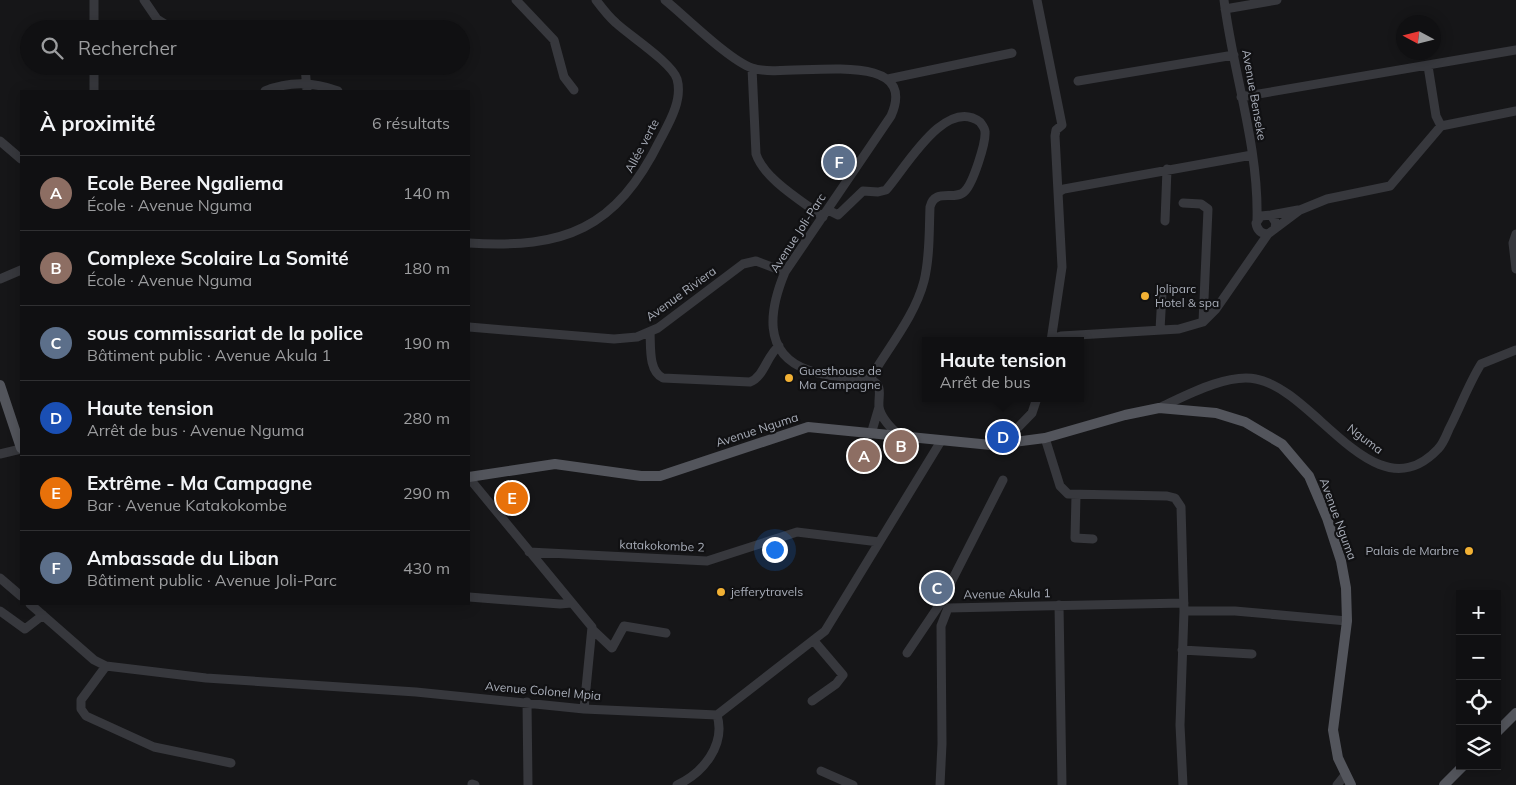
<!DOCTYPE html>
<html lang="fr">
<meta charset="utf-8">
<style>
:root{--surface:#101012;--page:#19191b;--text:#f1f3f6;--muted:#9c9d9f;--line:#303032;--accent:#f2b134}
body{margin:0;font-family:Mulish,sans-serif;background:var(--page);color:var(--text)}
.controls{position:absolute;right:15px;bottom:15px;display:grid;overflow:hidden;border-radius:0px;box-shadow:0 2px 12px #0003}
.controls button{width:45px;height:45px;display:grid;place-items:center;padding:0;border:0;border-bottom:1px solid var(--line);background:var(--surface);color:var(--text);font:25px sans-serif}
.compass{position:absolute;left:1396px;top:15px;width:45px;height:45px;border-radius:50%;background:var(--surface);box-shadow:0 2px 12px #0003;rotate:277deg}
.you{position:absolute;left:774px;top:549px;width:18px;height:18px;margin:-12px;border:4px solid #fff;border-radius:50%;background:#1a73e8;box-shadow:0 0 0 8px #1a73e833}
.badge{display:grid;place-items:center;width:32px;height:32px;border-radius:50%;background:var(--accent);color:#fff;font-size:16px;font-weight:700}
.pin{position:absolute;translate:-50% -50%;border:2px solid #fff;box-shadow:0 1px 5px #0006}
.popup{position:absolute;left:922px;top:337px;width:162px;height:65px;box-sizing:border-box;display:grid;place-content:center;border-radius:0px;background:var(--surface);filter:drop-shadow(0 1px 4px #0005);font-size:16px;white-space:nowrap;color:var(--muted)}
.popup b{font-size:19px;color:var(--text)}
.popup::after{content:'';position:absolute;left:50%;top:100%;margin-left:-10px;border:10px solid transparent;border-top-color:var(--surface)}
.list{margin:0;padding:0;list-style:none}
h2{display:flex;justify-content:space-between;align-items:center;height:65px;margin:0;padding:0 20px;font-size:21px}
h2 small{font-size:16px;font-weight:400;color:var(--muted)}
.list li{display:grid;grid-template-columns:32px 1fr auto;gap:15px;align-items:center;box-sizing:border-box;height:75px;padding:0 20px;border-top:1px solid var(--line)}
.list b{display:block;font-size:19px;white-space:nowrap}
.list p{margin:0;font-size:16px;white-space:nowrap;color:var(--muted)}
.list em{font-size:16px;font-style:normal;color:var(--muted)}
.icon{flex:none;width:28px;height:28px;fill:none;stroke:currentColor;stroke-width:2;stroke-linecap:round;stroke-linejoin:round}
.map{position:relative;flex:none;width:1516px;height:785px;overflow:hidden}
.search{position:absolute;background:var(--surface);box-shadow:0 2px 12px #0003;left:20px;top:20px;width:450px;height:55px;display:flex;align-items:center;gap:12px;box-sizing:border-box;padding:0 18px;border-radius:28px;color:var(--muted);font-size:19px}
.panel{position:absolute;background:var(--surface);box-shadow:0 2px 12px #0003;left:20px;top:90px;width:450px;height:515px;border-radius:0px}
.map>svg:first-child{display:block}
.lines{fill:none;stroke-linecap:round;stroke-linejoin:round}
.minor{stroke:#37383d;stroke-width:9}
.major{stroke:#53555c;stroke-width:10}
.poi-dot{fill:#f2b134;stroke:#111113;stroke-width:2}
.labels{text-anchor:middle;stroke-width:4.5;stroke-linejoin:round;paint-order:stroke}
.street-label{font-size:12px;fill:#a8adb8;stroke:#111113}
.poi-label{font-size:12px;fill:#a8adb8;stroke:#111113;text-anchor:start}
</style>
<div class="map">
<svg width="1516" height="785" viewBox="0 0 1516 785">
<rect width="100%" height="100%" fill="#161618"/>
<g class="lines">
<path class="minor" d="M144 0 157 19 173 29
M516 0 554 40 564 77 574 90
M665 0C686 17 729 60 752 68 784 80 923 43 891 116L785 272C770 308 761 353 808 370 827 377 850 377 870 379 884 386 878 394 879 407 881 419 892 429 900 436
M1037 0 1062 125 1056 130 1055 136 1062 267 1051 341
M1224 0C1233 73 1259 146 1257 220
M1225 9 1277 0
M94 29V0
M259 29 277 26 287 29
M94 66V91
M305 66 307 91
M1428 66 1436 116 1441 126
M752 68 756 154C764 179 802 201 823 217
M888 79 1012 53
M1078 81 1234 55
M265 91C289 81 314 82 338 91
M1241 97 1516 50
M0 141 21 159
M1059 192 1064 189 1252 155
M1183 203 1201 204 1208 209 1203 322
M828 210 838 215 863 191 878 192 886 190C905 169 945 96 980 122 982 125 985 128 985 132 986 143 973 183 965 191 955 202 935 187 930 207 929 231 930 257 924 281 915 316 888 348 870 379
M1271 215 1298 210
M1165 221 1167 169
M1268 234C1261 234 1257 230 1256 223L1261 216 1271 215 1276 223 1275 228
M1516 234 1513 243 1516 269
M469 243C565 249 616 229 660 140 669 123 683 100 677 79 672 63 630 36 616 23 608 16 602 8 596 0
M0 279 21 270
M469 327 614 339 637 337 658 328 743 264 756 261 785 272
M1160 330 1162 293
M650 332C651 346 648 371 663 378L750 382C764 377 767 355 779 346
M1051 339 1061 336 1179 329 1203 322 1216 309 1268 234 1300 210 1327 199 1390 186 1441 126 1516 111
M1159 408C1185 396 1227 373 1256 379 1316 390 1375 516 1438 449 1443 444 1446 436 1449 429 1460 408 1468 385 1481 364L1516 350
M871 434 879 407
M1045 438 1060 486 1068 494 1167 496 1175 498 1181 507 1184 611 1180 725 1183 785
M1002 444 1032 413 1037 398
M0 454 21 449
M469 478 592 627 584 709
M1076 495 1075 538 1093 539
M529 552 707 561 797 532 879 542
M0 578 21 596
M469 597 560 604 571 603
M30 604 94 660 106 666 206 678 416 692 584 709 717 715 825 631 941 441
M1059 605 1062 785
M0 611 25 629 43 615
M1184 611H1235L1347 621
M593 630 612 648 624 626 666 633
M1182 650 1252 654
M907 653 940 604 1003 480
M106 666 81 700V709L86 716 154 747 231 763
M812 701 836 684 843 675 814 641
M527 702 528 785
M821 771 853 785
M472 784 475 785
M677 785C703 773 726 745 717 715
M940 785 942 744 941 626 948 608 1184 603
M1337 785 1345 775"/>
<path class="major" d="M0 385 21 448
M469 477 555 464 641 476H660L808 427 991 445 1045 438 1125 415 1159 408 1216 413 1245 422 1282 444 1309 476 1327 518 1341 561 1346 588 1347 621 1333 730 1338 758 1351 785
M1497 732 1516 713
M1444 785 1463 766"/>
</g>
<g class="poi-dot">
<circle cx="1145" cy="296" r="5"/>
<circle cx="789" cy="378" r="5"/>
<circle cx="1469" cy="551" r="5"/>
<circle cx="721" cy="592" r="5"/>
</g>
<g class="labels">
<g class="street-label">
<text transform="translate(1254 95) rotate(80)" y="4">Avenue Benseke</text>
<text transform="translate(642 146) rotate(-62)" y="4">Allée verte</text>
<text transform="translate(798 233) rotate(-57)" y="4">Avenue Joli-Parc</text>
<text transform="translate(681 294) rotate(-36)" y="4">Avenue Riviera</text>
<text transform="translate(757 430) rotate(-18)" y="4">Avenue Nguma</text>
<text transform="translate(1365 439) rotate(37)" y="4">Nguma</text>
<text transform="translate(1338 519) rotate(70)" y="4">Avenue Nguma</text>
<text transform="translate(662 546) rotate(2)" y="4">katakokombe 2</text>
<text transform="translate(1007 594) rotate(-1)" y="4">Avenue Akula 1</text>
<text transform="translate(543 691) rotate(5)" y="4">Avenue Colonel Mpia</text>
</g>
<g class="poi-label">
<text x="1155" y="293">Joliparc<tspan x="1155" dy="14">Hotel &amp; spa</tspan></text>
<text x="799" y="375">Guesthouse de<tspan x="799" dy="14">Ma Campagne</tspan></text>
<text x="1459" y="555" text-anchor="end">Palais de Marbre</text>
<text x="731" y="596">jefferytravels</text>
</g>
</g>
</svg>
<div class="controls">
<button>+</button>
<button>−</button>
<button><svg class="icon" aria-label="locate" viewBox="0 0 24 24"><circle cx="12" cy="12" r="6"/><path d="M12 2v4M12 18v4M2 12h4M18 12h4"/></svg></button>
<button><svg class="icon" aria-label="layers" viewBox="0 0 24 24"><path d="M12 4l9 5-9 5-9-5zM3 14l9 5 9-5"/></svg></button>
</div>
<svg class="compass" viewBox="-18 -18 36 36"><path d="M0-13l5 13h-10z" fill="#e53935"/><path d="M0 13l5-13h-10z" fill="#9c9d9f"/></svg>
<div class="you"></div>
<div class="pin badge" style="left:864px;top:456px;background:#8d6e63">A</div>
<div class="pin badge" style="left:901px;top:446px;background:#8d6e63">B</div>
<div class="pin badge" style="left:937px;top:588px;background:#5c6f8a">C</div>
<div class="pin badge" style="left:1003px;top:437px;background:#1a4fb4">D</div>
<div class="popup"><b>Haute tension</b>Arrêt de bus</div>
<div class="pin badge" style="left:512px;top:498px;background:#e8710a">E</div>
<div class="pin badge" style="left:839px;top:162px;background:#5c6f8a">F</div>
<div class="search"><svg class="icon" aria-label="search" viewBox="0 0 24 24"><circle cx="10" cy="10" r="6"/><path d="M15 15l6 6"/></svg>Rechercher</div>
<section class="panel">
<h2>À proximité<small>6 résultats</small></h2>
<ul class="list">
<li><span class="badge" style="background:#8d6e63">A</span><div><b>Ecole Beree Ngaliema</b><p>École · Avenue Nguma</p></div><em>140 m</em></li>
<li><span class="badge" style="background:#8d6e63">B</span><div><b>Complexe Scolaire La Somité</b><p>École · Avenue Nguma</p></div><em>180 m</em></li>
<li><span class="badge" style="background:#5c6f8a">C</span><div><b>sous commissariat de la police</b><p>Bâtiment public · Avenue Akula 1</p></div><em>190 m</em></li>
<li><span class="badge" style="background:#1a4fb4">D</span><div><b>Haute tension</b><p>Arrêt de bus · Avenue Nguma</p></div><em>280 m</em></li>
<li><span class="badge" style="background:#e8710a">E</span><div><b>Extrême - Ma Campagne</b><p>Bar · Avenue Katakokombe</p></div><em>290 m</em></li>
<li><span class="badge" style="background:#5c6f8a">F</span><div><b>Ambassade du Liban</b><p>Bâtiment public · Avenue Joli-Parc</p></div><em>430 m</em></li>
</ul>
</section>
</div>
